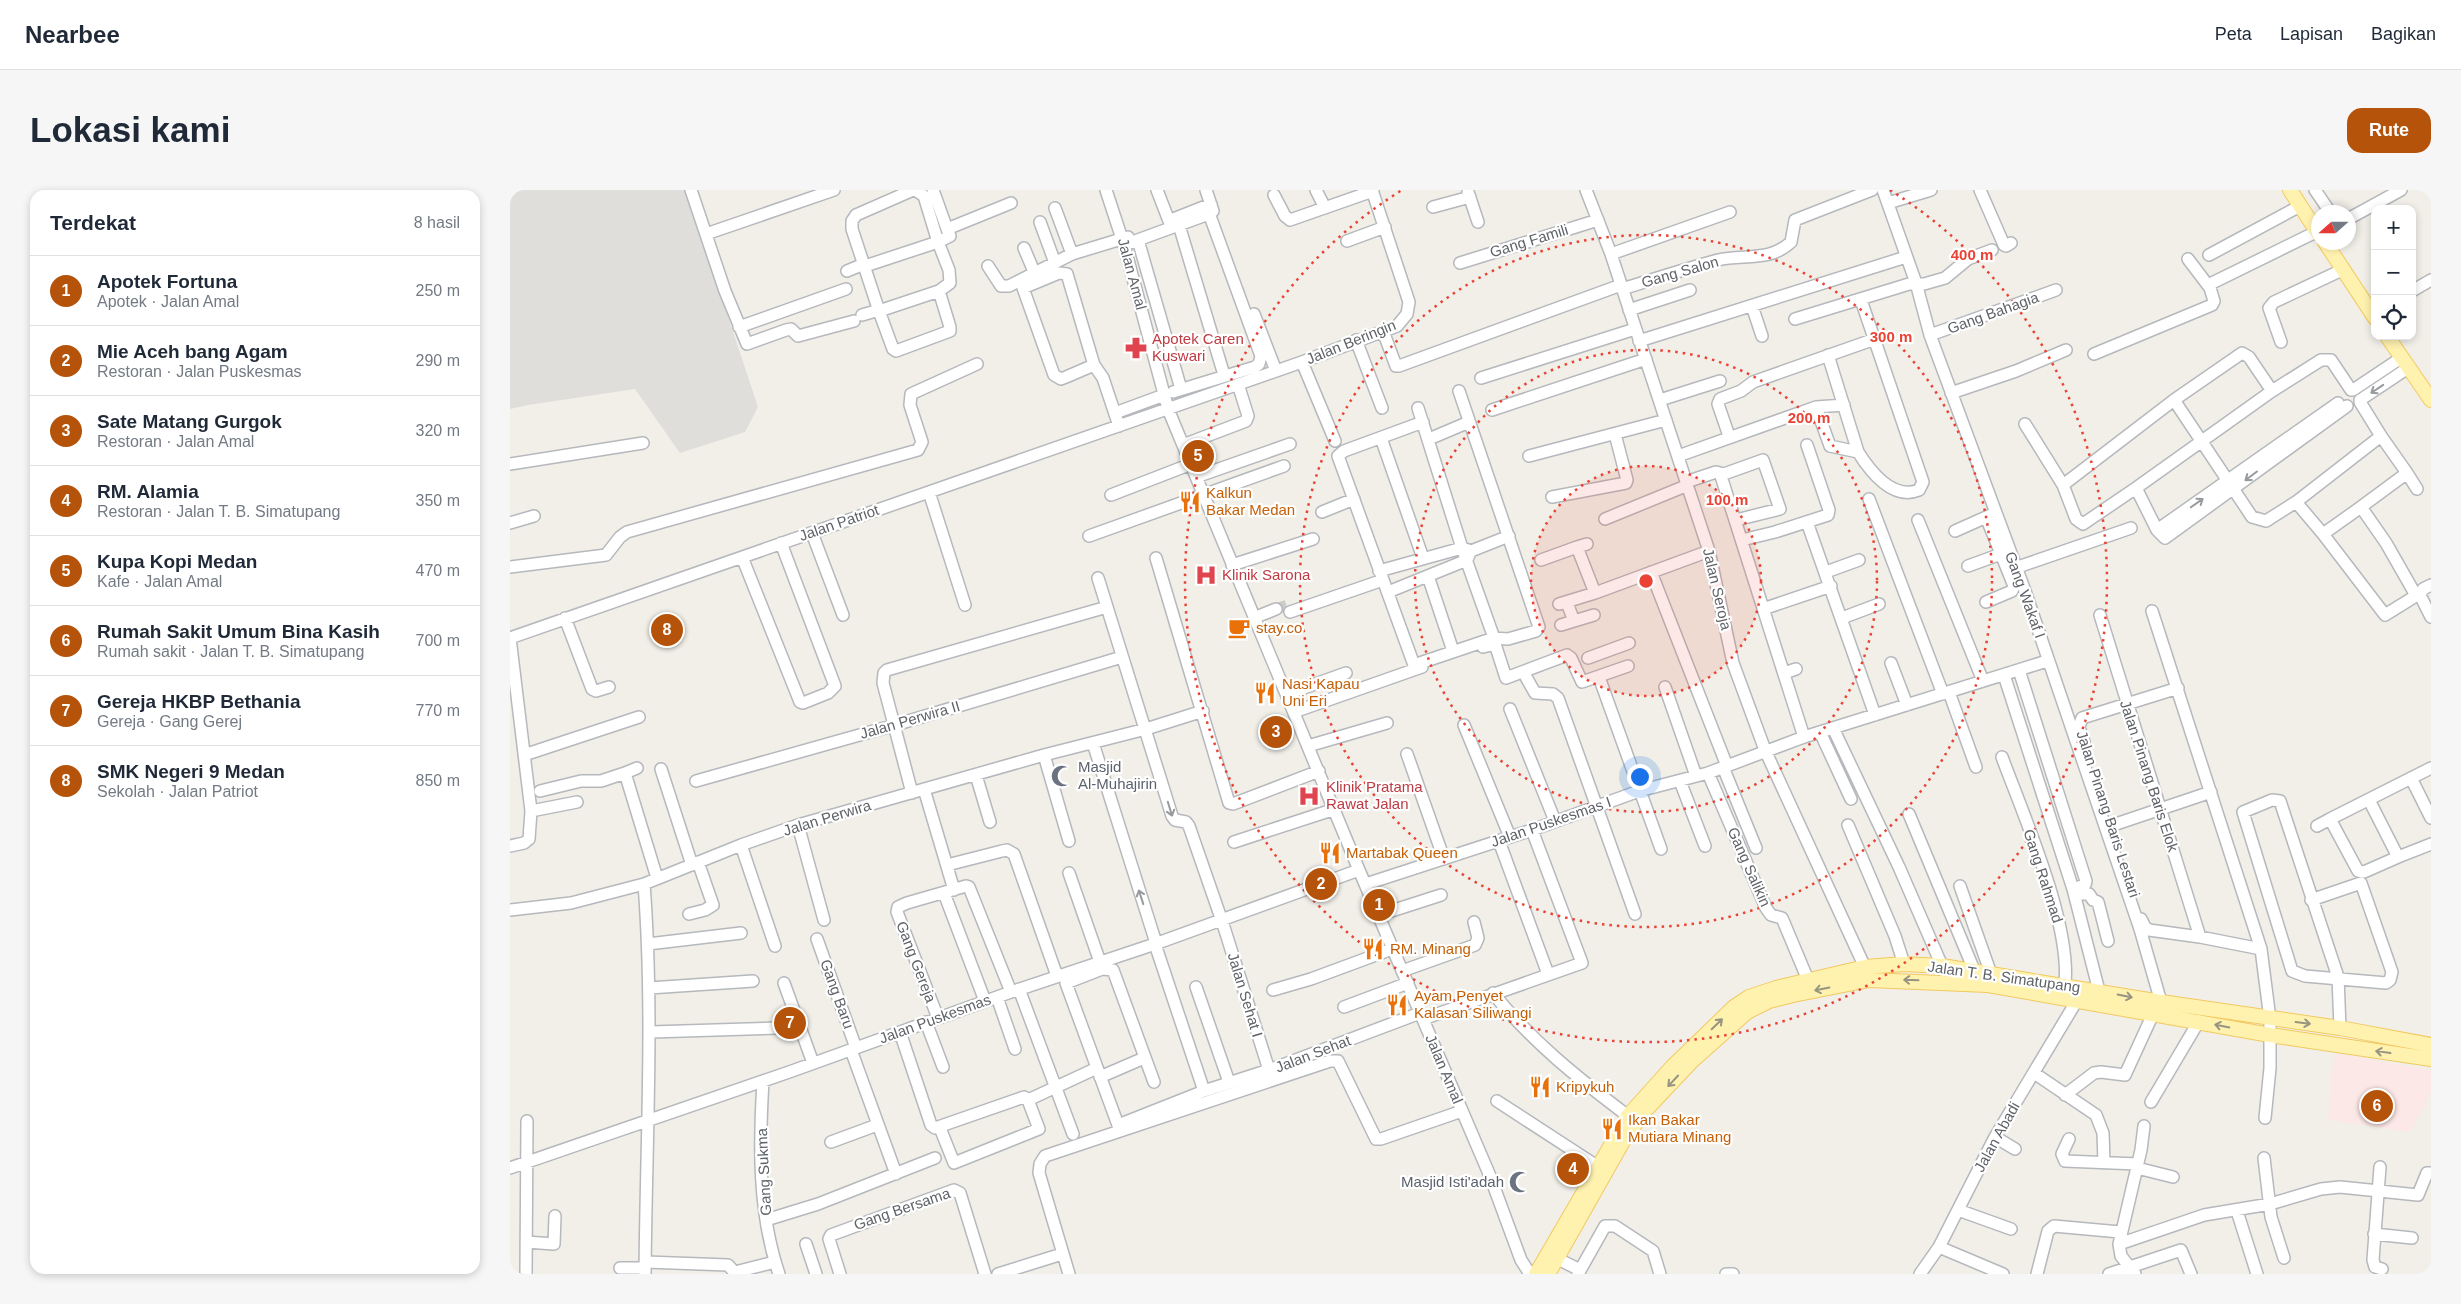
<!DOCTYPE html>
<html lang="id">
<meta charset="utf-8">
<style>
:root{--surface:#fff;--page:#f6f6f7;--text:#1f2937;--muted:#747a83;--line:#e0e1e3;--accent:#b45309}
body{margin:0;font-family:Helvetica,sans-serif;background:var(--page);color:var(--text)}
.controls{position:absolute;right:15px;top:15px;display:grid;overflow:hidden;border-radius:10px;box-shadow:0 2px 8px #0003}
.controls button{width:45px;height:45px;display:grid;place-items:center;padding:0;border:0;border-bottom:1px solid var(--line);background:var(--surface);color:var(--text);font:25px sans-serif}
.compass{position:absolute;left:1801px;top:15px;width:45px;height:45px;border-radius:50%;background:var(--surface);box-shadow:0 2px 8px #0003;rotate:249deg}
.you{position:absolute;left:1129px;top:586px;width:18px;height:18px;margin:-12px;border:4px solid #fff;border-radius:50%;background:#1a73e8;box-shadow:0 0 0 8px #1a73e833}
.badge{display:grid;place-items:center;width:32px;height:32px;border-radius:50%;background:var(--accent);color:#fff;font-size:16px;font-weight:700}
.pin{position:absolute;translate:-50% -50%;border:2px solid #fff;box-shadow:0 1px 5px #0006}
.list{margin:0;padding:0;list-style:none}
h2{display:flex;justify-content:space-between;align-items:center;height:65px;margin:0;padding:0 20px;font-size:21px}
h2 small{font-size:16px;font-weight:400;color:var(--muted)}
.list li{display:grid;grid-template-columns:32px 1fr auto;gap:15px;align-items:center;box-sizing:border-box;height:70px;padding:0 20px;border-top:1px solid var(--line)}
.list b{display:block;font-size:19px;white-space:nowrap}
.list p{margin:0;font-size:16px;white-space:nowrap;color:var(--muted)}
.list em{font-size:16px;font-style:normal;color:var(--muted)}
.icon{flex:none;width:28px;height:28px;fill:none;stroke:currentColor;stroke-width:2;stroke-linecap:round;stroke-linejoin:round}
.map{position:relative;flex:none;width:1921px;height:1084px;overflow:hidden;border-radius:15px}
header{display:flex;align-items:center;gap:30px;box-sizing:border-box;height:70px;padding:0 25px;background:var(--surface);border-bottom:1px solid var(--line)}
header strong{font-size:24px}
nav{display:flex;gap:28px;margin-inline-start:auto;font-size:18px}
.intro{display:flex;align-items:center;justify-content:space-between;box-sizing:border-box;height:120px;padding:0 30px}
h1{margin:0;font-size:35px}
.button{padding:12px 22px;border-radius:15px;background:var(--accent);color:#fff;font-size:18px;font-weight:700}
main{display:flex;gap:30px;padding:0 30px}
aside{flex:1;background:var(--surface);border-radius:15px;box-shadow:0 2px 8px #0003}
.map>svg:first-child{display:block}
.industrial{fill:#e0deda}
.medical{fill:#fce8e6}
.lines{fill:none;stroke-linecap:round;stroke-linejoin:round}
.minor-tunnel{stroke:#ccccc8;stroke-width:11;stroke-dasharray:11 5.5;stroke-linecap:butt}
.minor-casing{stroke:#b5b8bc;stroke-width:14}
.major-casing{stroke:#f2c960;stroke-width:16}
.minor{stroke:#fff;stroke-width:11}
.major{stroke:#fff2af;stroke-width:14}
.oneway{stroke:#979a9d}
.oneway2{stroke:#979581}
.ring{fill:none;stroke:#ea4335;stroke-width:2.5;stroke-dasharray:2.5 5}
.labels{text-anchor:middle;stroke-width:4.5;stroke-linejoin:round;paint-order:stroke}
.street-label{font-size:15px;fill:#5f6368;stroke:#fff}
.health-label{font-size:15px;fill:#be3a42;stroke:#fff;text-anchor:start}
.food-label{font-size:15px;fill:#c56008;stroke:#fff;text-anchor:start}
.worship-label{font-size:15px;fill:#5b616d;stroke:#fff;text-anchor:start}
.centre{fill:#ea4335;stroke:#fff;stroke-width:2.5}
.ring-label{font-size:15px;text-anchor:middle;font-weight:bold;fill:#ea4335;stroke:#fff;stroke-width:4.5;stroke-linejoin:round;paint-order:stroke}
</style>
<header>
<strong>Nearbee</strong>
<nav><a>Peta</a><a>Lapisan</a><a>Bagikan</a></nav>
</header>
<div class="intro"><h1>Lokasi kami</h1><a class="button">Rute</a></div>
<main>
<aside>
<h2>Terdekat<small>8 hasil</small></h2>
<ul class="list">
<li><span class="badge">1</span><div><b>Apotek Fortuna</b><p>Apotek · Jalan Amal</p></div><em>250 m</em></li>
<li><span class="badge">2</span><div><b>Mie Aceh bang Agam</b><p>Restoran · Jalan Puskesmas</p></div><em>290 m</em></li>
<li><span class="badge">3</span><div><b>Sate Matang Gurgok</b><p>Restoran · Jalan Amal</p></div><em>320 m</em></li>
<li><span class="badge">4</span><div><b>RM. Alamia</b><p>Restoran · Jalan T. B. Simatupang</p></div><em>350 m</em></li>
<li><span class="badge">5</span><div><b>Kupa Kopi Medan</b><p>Kafe · Jalan Amal</p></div><em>470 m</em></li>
<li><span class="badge">6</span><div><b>Rumah Sakit Umum Bina Kasih</b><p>Rumah sakit · Jalan T. B. Simatupang</p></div><em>700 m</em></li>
<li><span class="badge">7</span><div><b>Gereja HKBP Bethania</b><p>Gereja · Gang Gerej</p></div><em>770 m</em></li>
<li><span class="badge">8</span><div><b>SMK Negeri 9 Medan</b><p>Sekolah · Jalan Patriot</p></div><em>850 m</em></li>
</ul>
</aside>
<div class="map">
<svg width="1921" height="1084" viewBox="0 0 1921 1084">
<rect width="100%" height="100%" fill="#f1efe8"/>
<path class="industrial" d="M0 0H176L248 217 235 242 170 263 125 199 18 215 0 219Z"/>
<path class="medical" d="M1824 863 1921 880V902L1901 942 1818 930Z"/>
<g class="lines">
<path class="minor-tunnel" d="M766 419 778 415"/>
<g class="minor-casing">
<path id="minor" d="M181 0 215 101 237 154 276 140 281 139 288 146 344 131
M403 0 346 25 342 31V39L369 121 429 101 440 93 439 80 428 52 440 46 437 39
M423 0 437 39 501 13
M596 0 614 55 658 219 849 680 980 986 1011 1070 1020 1084
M647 0 659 31
M696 0 703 21
M806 0 815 18
M1076 0 1101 64 1199 361 1223 473 1255 560 1358 784
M1373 0 1406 93 1420 145 1515 401 1630 739 1651 812
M1470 0 1494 55 1496 56 1501 53
M1805 0 1820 22
M958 2 968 32
M764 5 775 26 780 30 863 1
M1378 13 1421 0
M923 17 960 7
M545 18 562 64
M663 29 701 14
M1838 29 1891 0
M530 32 545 73
M669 35 714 185
M196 44 324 0
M628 50 671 199
M837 51 875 37
M614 55 696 25 700 26 751 166 749 174 745 177 663 202
M514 58 525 84
M1101 64 1220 22
M1699 65 1790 16
M950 73 1088 30
M355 76 428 52 414 6 405 0
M478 76 491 96H499L562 64 618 47
M337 81 354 74
M1698 95 1808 41
M1112 99C1144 89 1175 79 1208 70 1234 64 1260 72 1281 52L1285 30 1362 0
M1902 101 1921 90
M1242 116 1252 146
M1119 120 1180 100
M369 121 383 159 386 161 440 141V137L429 101
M744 124 766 181
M352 125 369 120
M1285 129 1399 94H1414L1435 88 1458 69 1482 60
M229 137 336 99
M873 141 886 176H889L1111 95
M1420 145 1546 100
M846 150 872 218
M1129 151 1396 67
M1771 152 1759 118 1764 112 1832 80
M1584 164 1702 115 1704 111 1700 98 1678 69
M1318 165 1348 262C1360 281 1382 311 1409 300L1413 292 1351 110
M792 172 825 251
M584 175 556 187 551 189 544 185 513 98 549 83 557 84 584 175 593 188 609 236
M971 188 1125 139
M1843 200 1891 168
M1441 203 1506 181 1556 160
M1150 210 1210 191
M1664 210 1732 163 1739 167 1762 201
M1850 210 1898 178
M1837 216 1655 348 1647 340 1626 298 1573 334 1566 329 1553 295 1664 210 1742 327 1756 331 1786 312 1871 246 1850 212
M1306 217 1320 256 1348 262
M908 218 952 358 984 448
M982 220 1136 169
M605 223 654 205
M913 232 834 261 828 266 904 475 984 448 998 449 1026 441 1029 437 949 201
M1515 234 1553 295
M1219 246 1208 214 1210 209 1231 201 1243 192 1365 149
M871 248 913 368
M919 249 959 232
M673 255 736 231 738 226 728 194
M1019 266 1156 230
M1168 266 1306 217 1334 215
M0 274 133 253
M1897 283 1907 299
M1211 285 1253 270 1270 319 1226 330
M686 287 780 254
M1176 292 1206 282 1210 283 1294 547
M1626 298 1762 201 1811 170H1821L1841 200
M419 302 455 415
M601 305 681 274
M1042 307 1116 293 1117 290 1105 244
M1359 309 1433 504
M1786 312 1813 344 1875 425 1904 407V402L1876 353 1851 317 1897 283 1871 246
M812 322 844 309
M1095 329 1178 295
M1408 330 1473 491
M1297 332 1365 525
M0 333 24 326
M1647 340 1828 213
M1445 341 1483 324
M302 343 333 425
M1813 344 1851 317
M579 346 774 276
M1232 350 1265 342 1318 325 1319 320 1297 255
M1077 354 1067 357 1085 403
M232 367 290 512 293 513 318 503 325 496 271 353
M646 368 719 613 723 614 809 581
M1031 370 1067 357
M722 375 803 349
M1458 376 1491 364
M0 377 96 365 110 347 117 342 408 260 412 252 400 215 401 204 467 174
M1505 378 1621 338
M869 381 952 358 961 361 999 346
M1141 382 1217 576
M1316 382 1349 370
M918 386 943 461
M588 388 662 626 665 630 676 632 679 636 713 734 759 880
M1921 395 1913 399 1910 405 1921 427
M878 402 957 370 959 365
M1476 412 1502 401 1504 396 1476 327
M1049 414 1085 403 1199 361
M1253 419 1321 396
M1642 421 1751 759 1760 829V878L1755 928
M780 422 873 390
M1590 425 1690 747
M746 427 766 419
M55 428 82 499 86 501 99 497
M1332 428 1369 414
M1064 431 1084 425
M1051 435 1064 431 1057 413
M0 448 792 172 887 136 897 124 899 112 862 0
M973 457 985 454 996 488 1057 465 1061 468 1072 492 1118 476
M1078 468 1119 453
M1381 473 1397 515
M1509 480 1576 691 1575 695 1563 699
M1274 483 1286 479
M1494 485 1563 699 1589 801
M1016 487 1025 503 1043 504 1048 508 1125 724
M1089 487 1151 659
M1155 497 1186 586
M1439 502 1466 577
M777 504 836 483
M1000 519 1045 631
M784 522 912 477
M954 535 1000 647
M1323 538 1389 677 1432 776
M1310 542 1341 609
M1574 552 1569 537 1572 528 1668 498
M583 553 646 753
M798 556 877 533
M897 564 934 669
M14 565 129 527
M534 565 559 651
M1492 567C1514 627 1565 741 1554 802
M1213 577 1246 658
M127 578 115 583 147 688
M151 579 182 675
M1198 583 1256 718 1261 725 1272 728 1298 790
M466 585 480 632
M1901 588 1921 628
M186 591 385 535 612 467
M1170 591 1195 656
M414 599 444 700
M30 601 71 591H91L115 583
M402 603 373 493 374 483 377 480 597 417
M1859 610 1888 667 1921 654
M21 621 67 612
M1399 624 1464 780
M288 635 314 730
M1338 635 1385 746 1394 774
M1600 636 1701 602
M1807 636 1820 629
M989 651 1038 784
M724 652 825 619
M231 655 265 756
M0 656 14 653 19 649 21 621 0 448
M1888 667 1854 682 1848 681 1820 629 1921 578
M437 675 492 661 497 660 504 664 547 786
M559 683 590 772
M134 694C144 824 136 954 135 1084
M856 694 1022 640 1129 601 1198 583 1294 547 1537 471
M1450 696 1481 784
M434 703 475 811
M1565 704H1579L1583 710 1588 712 1598 751
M1801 710 1851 693 1882 782 1880 790 1876 793 1795 786 1782 781 1733 622 1762 610 1770 611 1828 787 1830 838
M0 720 61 713 134 694 231 655 288 635 534 565 636 539 693 521
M179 724 195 720 203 715 188 672
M869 725 931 705
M1631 729 1635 737 1639 740 1690 747 1751 759
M307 749 346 858
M138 754 231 743
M645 754 694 901
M892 781 965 755 968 748 964 732
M274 793 303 873
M686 797 719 892
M139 798 243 791
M509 799 563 944
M763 800 801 789 882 759
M983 803C1021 851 1069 889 1118 926
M487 807 505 859
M834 817 898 793
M428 828 387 722 388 717 397 713 456 696 459 697 501 802
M913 829 1072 773 1022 640
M416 832 433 877
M141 842 267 838
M390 842 421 935 425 938 514 907 518 910 529 939 444 973 430 938
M341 860 386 984
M1524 883 1586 925 1593 943 1594 973
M590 887 634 868
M253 891C249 956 248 1022 269 1084
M644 892 603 780 592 779 556 793 608 935 694 901 759 880 910 823
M1555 905 1584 883 1591 882 1615 885 1643 824
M518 910 587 878
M987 911 1087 976
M1641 912 1689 831
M1485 947 1505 959
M1559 949 1552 964 1555 971 1627 974
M321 952 367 935
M1754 968 1761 1027 1774 1068
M1870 977 1863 1070 1865 1077 1872 1079
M0 978 282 881 501 802 645 754 849 680
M1627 978 1663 987
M1448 1020 1501 1039
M1727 1021 1747 1084
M256 1030 308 1014 425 968
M1864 1044 1902 1048
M16 1052 44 1054 45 1026
M296 1054 306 1084
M1609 1054 1694 1025 1760 1014 1811 999 1830 997 1908 1005 1917 983H1921
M1429 1057 1493 1084
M1040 1065 1070 1080
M136 1072 218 1075 226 1084
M110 1078H135
M225 1082 265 1072
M16 1084 17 931
M330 1084 319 1049 321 1045 444 1000 450 1003 475 1084
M488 1084 552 1064
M559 1084 529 983 530 974 535 966 820 871H828L866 949H871L952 921
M1068 1084 1095 1036H1105L1143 1061 1150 1084
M1216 1084H1223
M1410 1084 1429 1057 1485 947 1566 812
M1527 1084 1538 1041 1544 1036 1610 1042
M1599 1084 1671 1060 1681 1084
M1625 1084 1611 1066 1609 1054 1631 960 1634 936"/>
</g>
<g class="major-casing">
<path id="major" d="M1780 0 1808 43
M1815 52 1865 128
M1877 146 1921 210
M1026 1084 1118 926 1162 877 1224 817 1239 807 1266 798 1355 777 1394 774 1432 776 1651 812 1830 838 1921 855
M1038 1084 1112 953 1133 923 1182 871 1237 822 1259 811 1283 805 1359 790 1478 795 1760 845 1921 869"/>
</g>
<use href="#minor" class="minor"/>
<use href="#major" class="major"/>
</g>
<defs><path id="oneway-shaft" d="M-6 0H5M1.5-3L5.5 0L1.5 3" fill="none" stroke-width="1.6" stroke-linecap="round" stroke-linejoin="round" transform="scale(1.25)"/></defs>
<g class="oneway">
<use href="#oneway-shaft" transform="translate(1867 199) rotate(146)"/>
<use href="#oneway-shaft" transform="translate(1741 286) rotate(143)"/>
<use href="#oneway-shaft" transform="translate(1687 313) rotate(-35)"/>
<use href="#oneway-shaft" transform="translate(660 619) rotate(73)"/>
<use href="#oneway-shaft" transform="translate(631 707) rotate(-108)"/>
</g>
<g class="oneway2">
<use href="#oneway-shaft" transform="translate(1401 790) rotate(-178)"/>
<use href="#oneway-shaft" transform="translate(1312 799) rotate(169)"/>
<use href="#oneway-shaft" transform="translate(1615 806) rotate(11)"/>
<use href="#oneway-shaft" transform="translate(1793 833) rotate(7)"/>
<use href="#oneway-shaft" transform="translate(1207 834) rotate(-44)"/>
<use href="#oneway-shaft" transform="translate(1712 836) rotate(-169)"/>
<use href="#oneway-shaft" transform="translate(1873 862) rotate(-172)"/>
<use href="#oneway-shaft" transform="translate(1163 891) rotate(133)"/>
</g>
<circle cx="1136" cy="391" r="115" fill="#ea4335" fill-opacity=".12"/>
<g class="ring">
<circle cx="1136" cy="391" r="115"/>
<circle cx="1136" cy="391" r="231"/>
<circle cx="1136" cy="391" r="346"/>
<path d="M1380 0A461 461 0 1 1 892 0"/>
</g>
<defs>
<g id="pharmacy-bare" transform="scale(1.725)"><path d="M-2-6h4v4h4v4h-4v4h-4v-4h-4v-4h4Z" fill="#e0444e" stroke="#fff" stroke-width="2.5" paint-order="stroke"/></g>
<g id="restaurant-bare" transform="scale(1.725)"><path d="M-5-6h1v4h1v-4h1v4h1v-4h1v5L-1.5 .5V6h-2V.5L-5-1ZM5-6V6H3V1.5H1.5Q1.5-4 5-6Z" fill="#e8710a" stroke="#fff" stroke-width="2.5" paint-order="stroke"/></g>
<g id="hospital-bare" transform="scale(1.725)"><path d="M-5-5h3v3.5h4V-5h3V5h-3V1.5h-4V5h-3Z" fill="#e0444e" stroke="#fff" stroke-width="2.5" paint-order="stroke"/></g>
<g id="cafe-bare" transform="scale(1.725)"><path d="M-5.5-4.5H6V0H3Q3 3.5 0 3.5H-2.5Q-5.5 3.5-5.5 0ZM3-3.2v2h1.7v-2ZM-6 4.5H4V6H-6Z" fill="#e8710a" stroke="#fff" stroke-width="2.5" paint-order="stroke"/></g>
<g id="mosque-bare" transform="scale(1.725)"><path d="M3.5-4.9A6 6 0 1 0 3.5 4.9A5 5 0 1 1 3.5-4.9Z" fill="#6b7280" stroke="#fff" stroke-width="2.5" paint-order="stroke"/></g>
</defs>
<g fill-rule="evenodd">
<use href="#pharmacy-bare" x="626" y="158"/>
<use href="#restaurant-bare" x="680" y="312"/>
<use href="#hospital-bare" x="696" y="385"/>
<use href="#cafe-bare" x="729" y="438"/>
<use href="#restaurant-bare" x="755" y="503"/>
<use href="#mosque-bare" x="552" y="586"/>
<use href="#hospital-bare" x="799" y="606"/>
<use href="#restaurant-bare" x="820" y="663"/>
<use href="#restaurant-bare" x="863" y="759"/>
<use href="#restaurant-bare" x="887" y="815"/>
<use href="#restaurant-bare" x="1030" y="897"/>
<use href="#restaurant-bare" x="1102" y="939"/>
<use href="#mosque-bare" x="1010" y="992"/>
</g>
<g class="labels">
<g class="street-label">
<text transform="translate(1019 51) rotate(-17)" y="5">Gang Famili</text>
<text transform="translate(1170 82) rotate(-16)" y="5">Gang Salon</text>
<text transform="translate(622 84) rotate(75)" y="5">Jalan Amal</text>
<text transform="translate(1483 123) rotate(-20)" y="5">Gang Bahagia</text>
<text transform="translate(841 152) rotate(-22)" y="5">Jalan Beringin</text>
<text transform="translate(329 333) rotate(-19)" y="5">Jalan Patriot</text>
<text transform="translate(1207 399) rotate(77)" y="5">Jalan Seroja</text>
<text transform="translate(1515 405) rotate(70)" y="5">Gang Wakaf I</text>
<text transform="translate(400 530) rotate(-16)" y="5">Jalan Perwira II</text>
<text transform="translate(1639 586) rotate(72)" y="5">Jalan Pinang Baris Elok</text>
<text transform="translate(1598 624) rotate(72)" y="5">Jalan Pinang Baris Lestari</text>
<text transform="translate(317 628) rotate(-17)" y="5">Jalan Perwira</text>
<text transform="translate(1041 632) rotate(-19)" y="5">Jalan Puskesmas I</text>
<text transform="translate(1239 677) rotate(66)" y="5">Gang Salikin</text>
<text transform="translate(1533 686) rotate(72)" y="5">Gang Rahmad</text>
<text transform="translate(406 772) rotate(69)" y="5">Gang Gereja</text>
<text transform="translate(1494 787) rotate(8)" y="5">Jalan T. B. Simatupang</text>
<text transform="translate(327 804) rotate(70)" y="5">Gang Baru</text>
<text transform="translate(735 805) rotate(73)" y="5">Jalan Sehat I</text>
<text transform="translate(425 829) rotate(-20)" y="5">Jalan Puskesmas</text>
<text transform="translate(803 864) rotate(-21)" y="5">Jalan Sehat</text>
<text transform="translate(934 879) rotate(67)" y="5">Jalan Amal</text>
<text transform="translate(1487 947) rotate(-61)" y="5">Jalan Abadi</text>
<text transform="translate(254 982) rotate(-93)" y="5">Gang Sukma</text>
<text transform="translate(392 1019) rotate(-19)" y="5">Gang Bersama</text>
</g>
<g class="health-label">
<text x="642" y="154">Apotek Caren<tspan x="642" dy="17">Kuswari</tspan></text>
<text x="712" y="390">Klinik Sarona</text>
<text x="816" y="602">Klinik Pratama<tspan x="816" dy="17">Rawat Jalan</tspan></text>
</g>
<g class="food-label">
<text x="696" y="308">Kalkun<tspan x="696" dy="17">Bakar Medan</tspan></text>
<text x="746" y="443">stay.co</text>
<text x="772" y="499">Nasi Kapau<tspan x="772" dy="17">Uni Eri</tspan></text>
<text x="836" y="668">Martabak Queen</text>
<text x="880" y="764">RM. Minang</text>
<text x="904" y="811">Ayam Penyet<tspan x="904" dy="17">Kalasan Siliwangi</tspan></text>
<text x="1046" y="902">Kripykuh</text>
<text x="1118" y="935">Ikan Bakar<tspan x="1118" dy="17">Mutiara Minang</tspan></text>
</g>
<g class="worship-label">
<text x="568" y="582">Masjid<tspan x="568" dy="17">Al-Muhajirin</tspan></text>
<text x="994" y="997" text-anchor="end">Masjid Isti'adah</text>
</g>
</g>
<circle cx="1136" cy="391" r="8" class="centre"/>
<g class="ring-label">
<text x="1462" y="70">400 m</text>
<text x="1381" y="152">300 m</text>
<text x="1299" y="233">200 m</text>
<text x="1217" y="315">100 m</text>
</g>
</svg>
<div class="controls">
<button>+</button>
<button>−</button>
<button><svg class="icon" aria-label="locate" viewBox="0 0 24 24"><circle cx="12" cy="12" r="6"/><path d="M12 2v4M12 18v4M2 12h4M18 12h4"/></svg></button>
</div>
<svg class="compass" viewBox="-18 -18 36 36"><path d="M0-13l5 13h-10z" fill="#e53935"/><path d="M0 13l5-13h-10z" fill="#747a83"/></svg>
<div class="you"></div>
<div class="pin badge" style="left:869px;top:715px">1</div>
<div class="pin badge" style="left:811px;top:694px">2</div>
<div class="pin badge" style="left:766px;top:542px">3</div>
<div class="pin badge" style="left:1063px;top:979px">4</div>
<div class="pin badge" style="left:688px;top:266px">5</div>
<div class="pin badge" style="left:1867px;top:916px">6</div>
<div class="pin badge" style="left:280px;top:833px">7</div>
<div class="pin badge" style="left:157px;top:440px">8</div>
</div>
</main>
